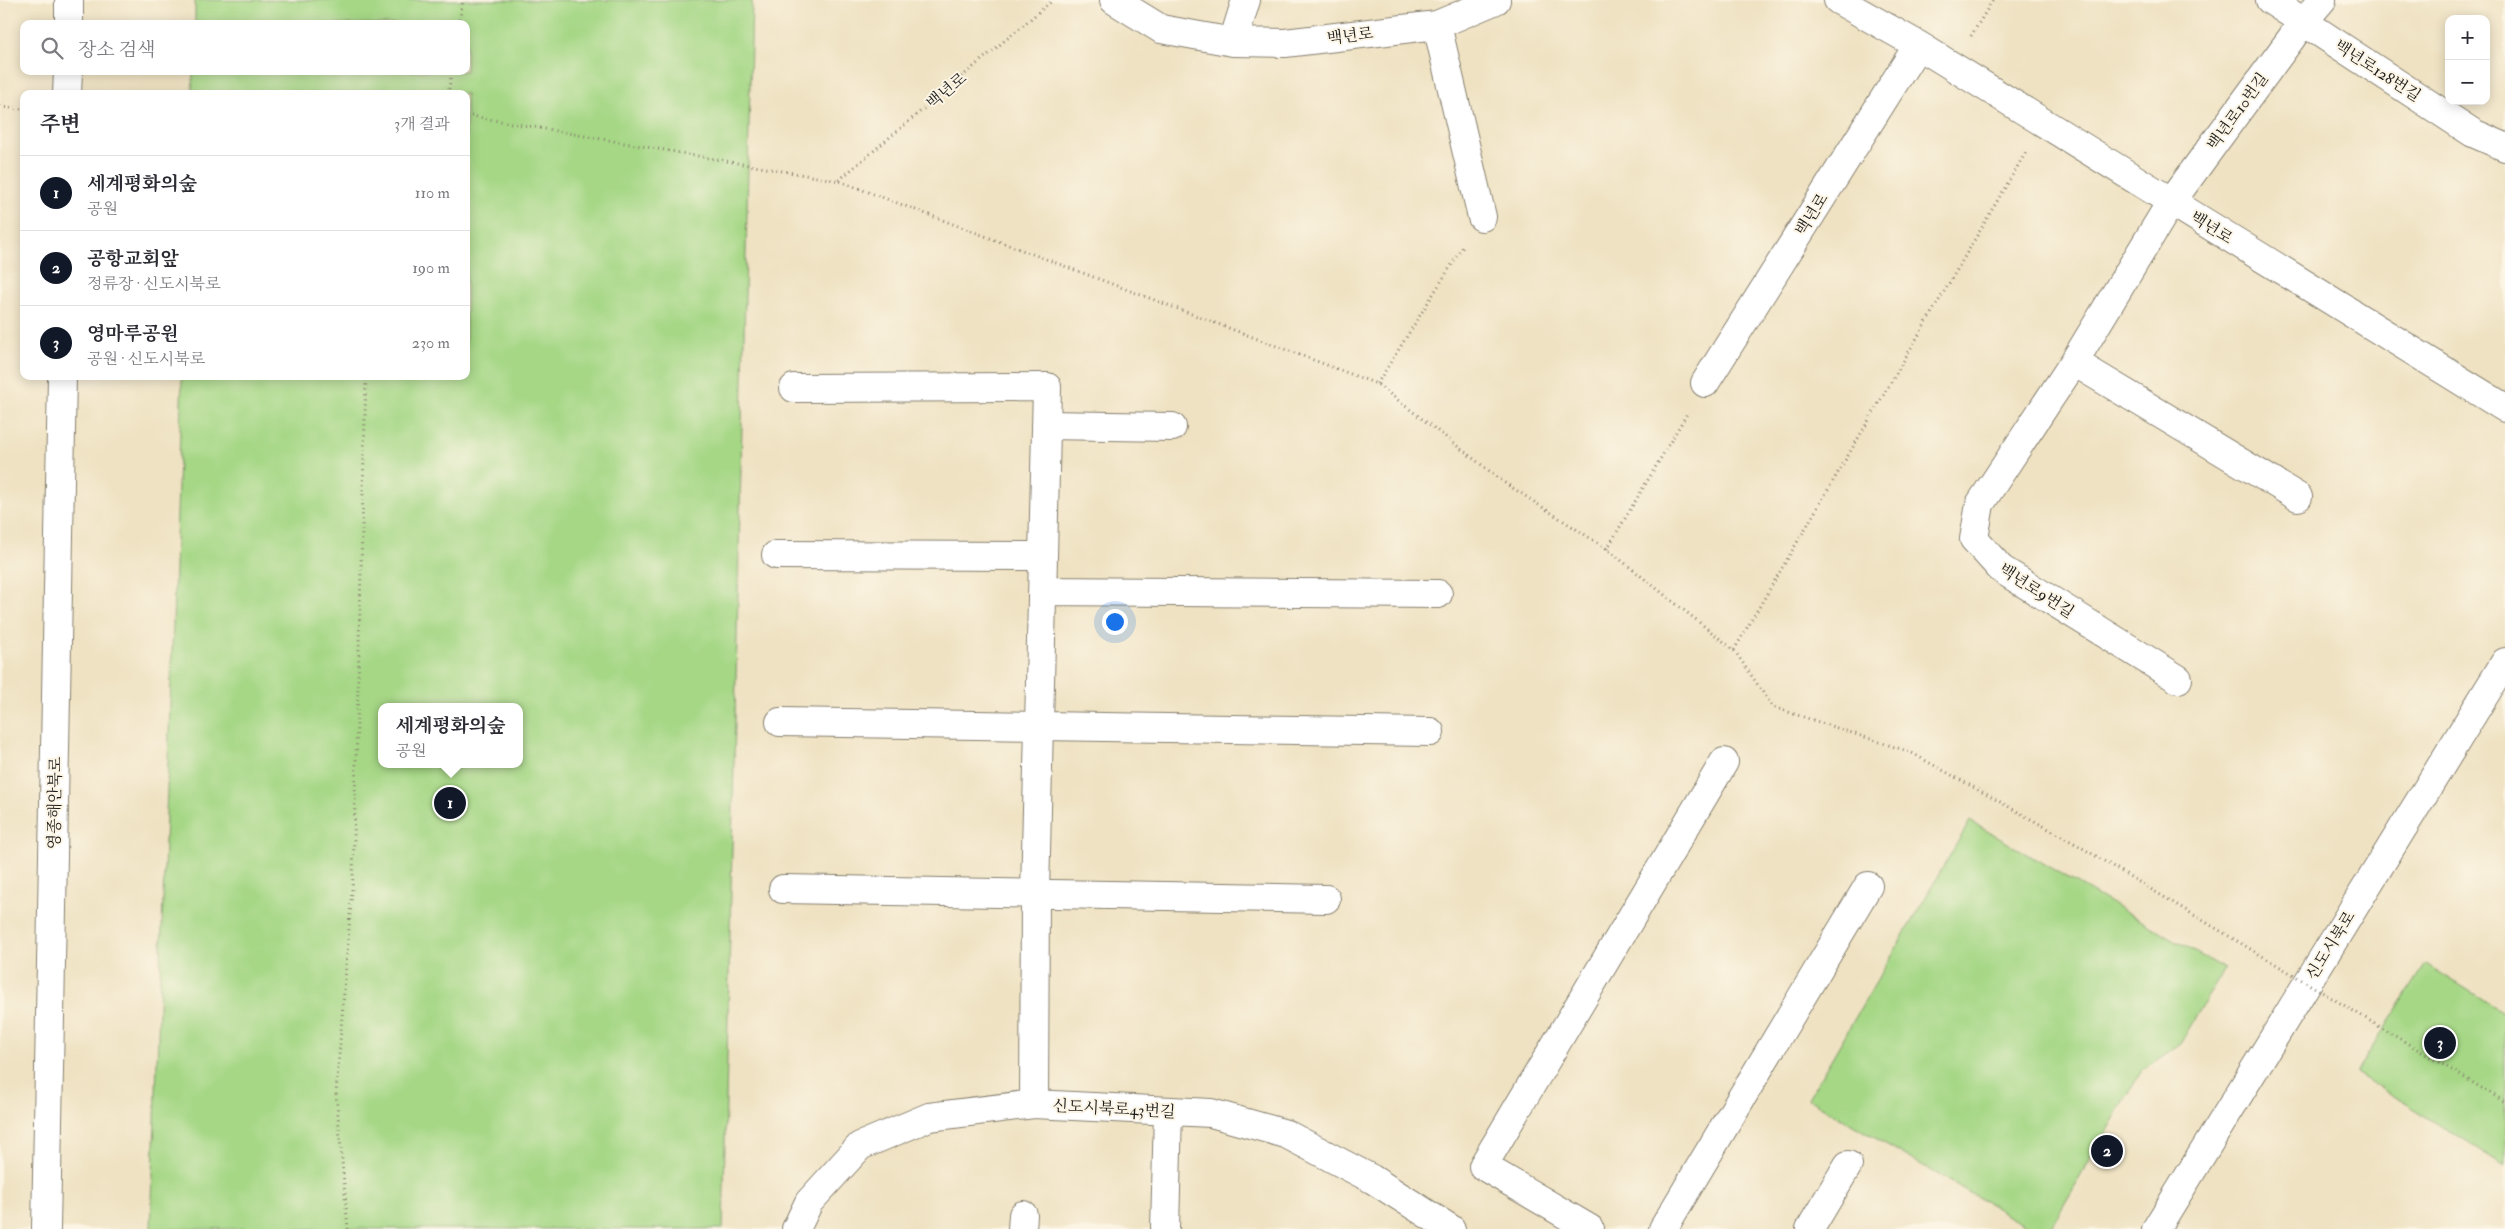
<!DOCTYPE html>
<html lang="ko">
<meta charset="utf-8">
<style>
:root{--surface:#fff;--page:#f7f7f7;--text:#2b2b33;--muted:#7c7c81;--line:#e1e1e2;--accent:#111827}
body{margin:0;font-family:"IM FELL Double Pica","Noto Serif KR",serif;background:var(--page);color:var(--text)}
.controls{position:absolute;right:15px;top:15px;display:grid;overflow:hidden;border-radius:10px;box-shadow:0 2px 12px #0003}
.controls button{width:45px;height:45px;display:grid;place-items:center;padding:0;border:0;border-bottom:1px solid var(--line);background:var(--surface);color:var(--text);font:25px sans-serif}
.you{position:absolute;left:1114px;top:621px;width:18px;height:18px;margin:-12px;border:4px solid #fff;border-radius:50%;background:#1a73e8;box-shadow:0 0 0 8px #1a73e833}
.badge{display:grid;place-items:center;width:32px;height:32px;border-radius:50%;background:var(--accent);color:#fff;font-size:16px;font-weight:700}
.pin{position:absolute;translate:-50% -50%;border:2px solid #fff;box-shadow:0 1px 5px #0006}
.popup{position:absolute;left:378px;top:703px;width:145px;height:65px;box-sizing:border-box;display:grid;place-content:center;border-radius:10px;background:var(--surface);filter:drop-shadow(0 1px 4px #0005);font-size:16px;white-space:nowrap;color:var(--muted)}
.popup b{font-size:19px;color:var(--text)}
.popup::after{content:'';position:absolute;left:50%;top:100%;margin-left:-10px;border:10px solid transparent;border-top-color:var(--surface)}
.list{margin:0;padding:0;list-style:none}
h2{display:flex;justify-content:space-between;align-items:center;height:65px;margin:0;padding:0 20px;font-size:21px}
h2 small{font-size:16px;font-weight:400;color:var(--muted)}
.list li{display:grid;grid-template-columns:32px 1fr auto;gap:15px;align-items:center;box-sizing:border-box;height:75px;padding:0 20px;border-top:1px solid var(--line)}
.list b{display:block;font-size:19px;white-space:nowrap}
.list p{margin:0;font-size:16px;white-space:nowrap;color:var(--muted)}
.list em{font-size:16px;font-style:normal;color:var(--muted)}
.icon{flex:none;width:28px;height:28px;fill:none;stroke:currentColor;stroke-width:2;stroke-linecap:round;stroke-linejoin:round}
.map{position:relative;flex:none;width:2505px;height:1229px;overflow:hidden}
.search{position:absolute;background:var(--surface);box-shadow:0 2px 12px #0003;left:20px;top:20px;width:450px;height:55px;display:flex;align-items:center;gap:12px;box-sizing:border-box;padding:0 18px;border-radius:10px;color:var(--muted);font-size:19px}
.panel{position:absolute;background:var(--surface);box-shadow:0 2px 12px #0003;left:20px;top:90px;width:450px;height:290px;border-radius:10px}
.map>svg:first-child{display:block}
.green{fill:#a5d785;stroke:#607a50;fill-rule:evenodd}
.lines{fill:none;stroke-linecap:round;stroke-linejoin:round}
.minor-casing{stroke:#867f6f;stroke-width:30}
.highway-casing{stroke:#867f6f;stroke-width:30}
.path{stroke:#867f6f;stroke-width:3;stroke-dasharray:1 4;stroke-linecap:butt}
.minor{stroke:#fff;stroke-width:28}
.highway{stroke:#fff;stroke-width:28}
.path-bridge{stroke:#867f6f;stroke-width:3;stroke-dasharray:1 4;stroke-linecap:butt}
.labels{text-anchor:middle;stroke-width:4;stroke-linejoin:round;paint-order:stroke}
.street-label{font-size:16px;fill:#1c1c1c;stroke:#fcf5e5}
</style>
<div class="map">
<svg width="2505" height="1229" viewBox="0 0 2505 1229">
<rect width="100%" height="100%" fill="#fcf5e5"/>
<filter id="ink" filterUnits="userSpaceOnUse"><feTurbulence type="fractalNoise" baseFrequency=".02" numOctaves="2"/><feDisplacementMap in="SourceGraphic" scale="10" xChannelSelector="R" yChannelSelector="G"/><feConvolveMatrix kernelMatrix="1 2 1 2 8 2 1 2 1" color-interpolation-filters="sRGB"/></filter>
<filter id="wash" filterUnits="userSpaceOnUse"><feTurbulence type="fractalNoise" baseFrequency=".0096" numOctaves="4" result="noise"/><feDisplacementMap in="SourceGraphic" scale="20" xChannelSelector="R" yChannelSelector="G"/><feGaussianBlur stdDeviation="1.12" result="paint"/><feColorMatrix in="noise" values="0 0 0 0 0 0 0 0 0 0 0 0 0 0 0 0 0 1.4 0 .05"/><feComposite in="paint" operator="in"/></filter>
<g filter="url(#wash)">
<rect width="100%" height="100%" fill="#efe2c2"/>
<path class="green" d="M195 0H752L723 1229H151L182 376H466V94H192L193 71H466V24H195ZM381 707H519V764H381Z
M1970 821 2224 969 2180 1044 2142 1070 2050 1229H2032L1808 1099Z
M2426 964 2505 1013V1166L2356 1073Z"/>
</g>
<g filter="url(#ink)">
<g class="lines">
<g class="minor-casing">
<path id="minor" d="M1114 0 1161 29 1233 42 1285 43 1437 25 1496 0
M1838 0 1918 45 2505 408
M2270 0 2473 133 2505 147
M1437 25 1482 217
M1233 42 1246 0
M2074 362 2298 497
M1705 383 1918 45
M794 388 1047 387 1035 894 1034 1104
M1046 425 1172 427
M776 555 1043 556
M1043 591 1438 594
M2178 679 2001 569 1974 539 1980 504 2074 362 2171 202 2304 21 2322 0
M780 722 1430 732
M783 889 1326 899
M796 1229 809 1202 860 1146 929 1117 1034 1104 1211 1113 1286 1134 1372 1179 1451 1229
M1022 1229 1023 1215
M1165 1229 1168 1111
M1590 1229 1483 1166 1724 762
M1663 1229 1868 886
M1810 1229 1848 1165
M2156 1229 2505 662"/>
</g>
<g class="highway-casing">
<path id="highway" d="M69 24V0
M67 94 68 71
M46 1229 62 376"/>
</g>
<path class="path" d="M459 24 463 0
M1971 36 1993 0
M448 94 452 71
M0 107 24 109
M466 115 839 181 1377 384 1505 483 1607 549 1734 650 1773 707 1910 752 2074 843
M839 180 1053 0
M1377 384 1464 245
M1607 549 1688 412
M1734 650 2026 152
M348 1229 336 1093 353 877 366 376"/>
<use href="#minor" class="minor"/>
<use href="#highway" class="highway"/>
<path class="path-bridge" d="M2074 843 2505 1102"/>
</g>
</g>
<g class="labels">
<g class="street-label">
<text transform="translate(1350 35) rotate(-7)" y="6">백년로</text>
<text transform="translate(2378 70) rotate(33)" y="6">백년로128번길</text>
<text transform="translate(946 90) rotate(-40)" y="6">백년로</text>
<text transform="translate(2237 111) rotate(-54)" y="6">백년로10번길</text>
<text transform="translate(1811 214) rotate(-58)" y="6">백년로</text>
<text transform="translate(2212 227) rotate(32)" y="6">백년로</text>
<text transform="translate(2037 590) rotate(33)" y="6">백년로9번길</text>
<text transform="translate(54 803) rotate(-89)" y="6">영종해안북로</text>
<text transform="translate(2330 945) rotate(-58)" y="6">신도시북로</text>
<text transform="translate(1114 1108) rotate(3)" y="6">신도시북로43번길</text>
</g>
</g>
</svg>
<div class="controls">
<button>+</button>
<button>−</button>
</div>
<div class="you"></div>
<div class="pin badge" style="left:450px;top:803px">1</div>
<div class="popup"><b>세계평화의숲</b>공원</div>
<div class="pin badge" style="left:2107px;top:1151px">2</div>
<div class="pin badge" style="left:2440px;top:1043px">3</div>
<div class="search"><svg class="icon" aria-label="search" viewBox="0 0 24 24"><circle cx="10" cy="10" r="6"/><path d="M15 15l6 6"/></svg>장소 검색</div>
<section class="panel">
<h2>주변<small>3개 결과</small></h2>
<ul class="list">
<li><span class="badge">1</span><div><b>세계평화의숲</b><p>공원</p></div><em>110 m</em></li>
<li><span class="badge">2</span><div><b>공항교회앞</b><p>정류장 · 신도시북로</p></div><em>190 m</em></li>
<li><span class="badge">3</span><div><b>영마루공원</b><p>공원 · 신도시북로</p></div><em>230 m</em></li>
</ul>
</section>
</div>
